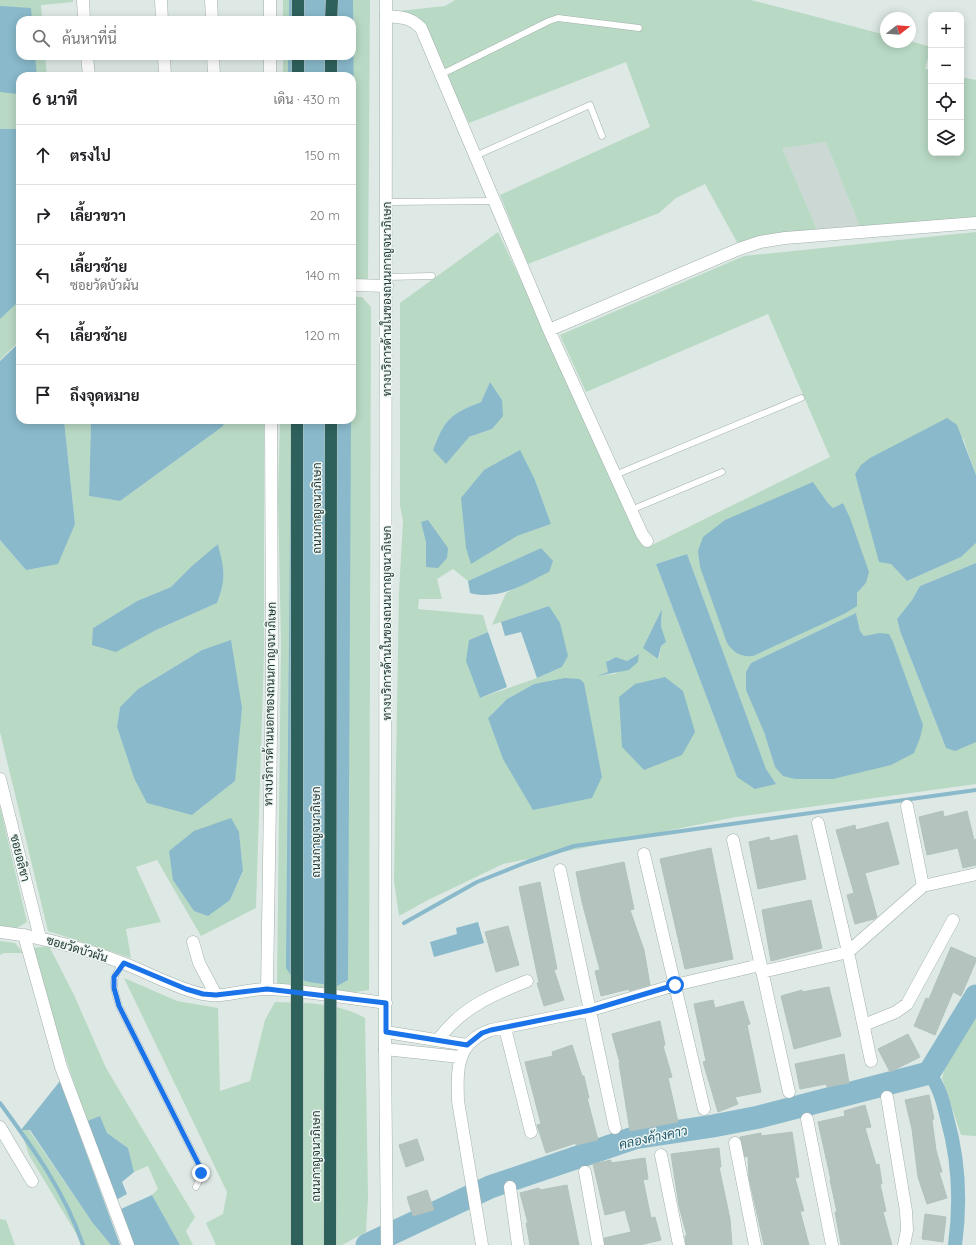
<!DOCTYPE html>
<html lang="th">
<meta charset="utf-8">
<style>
:root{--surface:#fff;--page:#f2f2f2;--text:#202124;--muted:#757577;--line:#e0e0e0}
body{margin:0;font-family:Quicksand,Sarabun,sans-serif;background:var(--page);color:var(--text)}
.controls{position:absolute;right:12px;top:12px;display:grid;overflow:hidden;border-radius:8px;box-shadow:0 2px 10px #0003}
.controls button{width:36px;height:36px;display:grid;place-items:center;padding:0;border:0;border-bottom:1px solid var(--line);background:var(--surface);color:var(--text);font:20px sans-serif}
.compass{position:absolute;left:880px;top:12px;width:36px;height:36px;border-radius:50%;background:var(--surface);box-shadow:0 2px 10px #0003;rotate:73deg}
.stop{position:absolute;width:12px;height:12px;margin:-9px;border:3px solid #1a73e8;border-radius:50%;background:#fff}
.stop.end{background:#1a73e8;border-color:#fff;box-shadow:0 1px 4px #0008}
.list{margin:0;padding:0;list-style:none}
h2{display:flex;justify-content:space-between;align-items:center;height:52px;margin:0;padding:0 16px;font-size:17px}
h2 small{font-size:13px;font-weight:400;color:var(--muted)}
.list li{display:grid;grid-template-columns:26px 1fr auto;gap:12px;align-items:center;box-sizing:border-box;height:60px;padding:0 16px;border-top:1px solid var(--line)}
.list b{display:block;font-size:15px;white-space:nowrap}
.list p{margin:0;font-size:13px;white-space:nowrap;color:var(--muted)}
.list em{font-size:13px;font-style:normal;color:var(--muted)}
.icon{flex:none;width:22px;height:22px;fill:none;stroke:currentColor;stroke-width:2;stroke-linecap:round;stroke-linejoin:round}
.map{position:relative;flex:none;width:976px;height:1245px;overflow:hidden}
.search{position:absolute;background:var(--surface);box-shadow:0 2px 10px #0003;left:16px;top:16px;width:340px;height:44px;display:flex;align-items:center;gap:10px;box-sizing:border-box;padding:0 14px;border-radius:12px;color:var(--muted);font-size:15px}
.panel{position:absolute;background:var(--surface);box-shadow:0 2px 10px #0003;left:16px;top:72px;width:340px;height:352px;border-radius:12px}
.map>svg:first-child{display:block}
.built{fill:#ccd8d4}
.green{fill:#b8d9c4;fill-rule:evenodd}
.water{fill:#89b9cb}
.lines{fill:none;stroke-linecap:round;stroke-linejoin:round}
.stream{stroke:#89b9cb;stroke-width:4}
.canal{stroke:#89b9cb;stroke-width:14}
.river{stroke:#89b9cb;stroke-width:23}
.building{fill:#b4c3be;stroke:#b1c2bd}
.service-casing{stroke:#a2b0ac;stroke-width:7}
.minor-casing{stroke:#a2b0ac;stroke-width:13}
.secondary-casing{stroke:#9eb4ae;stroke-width:13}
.motorway-casing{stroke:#bcc3c2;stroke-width:13}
.service{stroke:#fff;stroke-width:6}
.minor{stroke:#fff;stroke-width:12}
.secondary{stroke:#fff;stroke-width:12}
.motorway{stroke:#2f615c;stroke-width:12}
.motorway-bridge-casing{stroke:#bcc3c2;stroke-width:13;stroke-linecap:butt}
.motorway-bridge{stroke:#2f615c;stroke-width:12}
.route{stroke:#1a73e8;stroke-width:5}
.labels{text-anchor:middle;stroke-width:3;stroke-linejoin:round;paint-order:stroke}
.street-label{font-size:12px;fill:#213733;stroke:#eef6f3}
.water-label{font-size:13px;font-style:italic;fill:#1f586e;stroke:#eef6f3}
</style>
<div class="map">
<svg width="976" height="1245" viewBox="0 0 976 1245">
<rect width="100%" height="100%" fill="#dee9e5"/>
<path class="built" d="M826 142 860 227 817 230 782 148Z"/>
<path class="green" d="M0 0H73V2L41 5 42 20H20V56H45L47 76H20V340L0 360Z
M283 0H370L368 279H352V76H283V56H352V20H283Z
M455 0H751L886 35V42L910 41 931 47 925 69 931 70V153H961V77L976 80V219L860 227 826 142 782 148 817 230 738 244 705 184 676 198 659 213 528 264 500 195 650 127 626 62 469 123 418 17 399 11 445 6Z
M498 232 648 547 830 457 768 314 586 392 560 335 744 256 976 232V475L963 438 855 474 860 490 891 564 907 581 961 557 976 543V563L920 586 912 600 897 619 900 631 946 748 976 742V784L736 817 503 864 428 900 399 916 394 881 399 592 403 520 400 506V303ZM490 382 492 429 433 450C445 419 450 414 481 402ZM535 480 551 524 517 536ZM827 502 833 508 843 503 866 583 857 593V606ZM541 548 549 572 506 593 492 625 549 606 568 656 562 667 537 678 480 698 469 640 488 632 483 615 418 609 419 599H442L437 579 453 569 468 581ZM687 554 766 770 776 784 737 777 656 564ZM662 610 661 626 665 642 661 646 659 659 644 648ZM856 613 860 631 864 636 879 633 775 767 746 673 751 663ZM639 654 615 674 600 675 608 672 607 661 616 657 627 661ZM580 679 583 683 602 777 488 718 507 699 534 684Z
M352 297H362L371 307 369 990 355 992 277 984 281 642 278 497 280 420H352Z
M64 420H91L89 496 120 501 222 427 227 420H264V654L256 908 201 936 157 860 136 867 161 922 126 929 131 958 48 931 0 732V540L26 570 75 524ZM218 544C224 570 227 578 217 603L154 631 93 628 137 601 171 587ZM230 641 235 781 192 815 134 778 117 727 120 707 138 689 202 650ZM239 833 243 872 230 900Z
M0 807 27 922 15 929 0 926Z
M0 941 15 943 23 953H4L0 955Z
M49 946 74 995 106 1068 195 1217 186 1231 193 1245H180L152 1195 158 1189 148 1166 134 1172 128 1148 107 1133 100 1116 87 1121 57 1032 33 948Z
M124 978 177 1001 218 1008 220 1091 250 1081 265 1020 275 1002C305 1003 337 1002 365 1018L368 1197 366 1232 342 1245H216L206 1223 223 1214 227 1192Z
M974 1014H976V1136L961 1135 942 1078 950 1047Z
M21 1130H29L92 1222 111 1245H83L29 1155Z
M0 1219 6 1220 15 1245H0Z"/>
<path class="water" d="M289 0H353L355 261 352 263V76H288V56H352V20H289Z
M0 6 31 8 32 20H20V56H35L37 76H20V300L0 319V129H20L18 94 0 92Z
M20 342V420H64L75 524 58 564 26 570 0 540V361Z
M490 382 502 400 503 416 492 429 469 437 446 464 433 450C445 419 450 414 481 402Z
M947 418 957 425 976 475V543L961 557 907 581 891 564 879 562 855 474 861 465 870 458Z
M91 420H227L222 427 120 501 89 496Z
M291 420H351L348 980 337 986 309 982 292 977 286 968Z
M520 450 535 480 551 524 517 536 471 564 466 548 461 498 484 470Z
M813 482 827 502 833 508 843 503 850 518 869 572 866 583 857 593V606L844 614 753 656C740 657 734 653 727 643L700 567 698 551 703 537 725 520Z
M428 520 448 548 447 558 438 568 426 567V542L421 522Z
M218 544C224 569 227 578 217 603L154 631 116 652 92 645 93 628 137 601 171 587 192 566Z
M541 548 553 561 549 572C524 584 499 601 470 593L468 581Z
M687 554 766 769 776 784 755 789 737 777 656 564Z
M976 563V742L955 751 946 748 900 631 897 619 912 600 920 586Z
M549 606 560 623 568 656 562 667 537 678 521 632 505 636 501 622Z
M662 609 661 626 666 642 661 646 658 659 643 648Z
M856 613 860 631 864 636 879 633 889 634 893 642 923 725 920 738 914 753 891 765 833 779H795L783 776 775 767 764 732 746 690V672L751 663Z
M488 632 507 687 480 698 466 661 469 640Z
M231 640 242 708 235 781 192 815 147 803 134 778 117 727 120 707 138 689 202 650Z
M639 654 638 662 629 670 597 676 608 672 606 662 616 657 627 661Z
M665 677 683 691 695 732 682 755 644 770 622 747 619 697 635 684Z
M565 678 580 679 584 683 602 777 592 798 533 810 503 759 488 718 507 699 534 684Z
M231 818 239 832 243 871 230 900 208 916 194 911 173 880 169 851 194 831Z
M478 922 484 943 434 957 430 942 457 934 456 928Z
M60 1081 120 1245H111L92 1222 30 1130H21Z
M100 1116 107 1133 128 1148 134 1172 122 1182 127 1194 116 1200 87 1121Z
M152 1195 180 1245H134L121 1209Z"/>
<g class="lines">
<path class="stream" d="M404 923 477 882 527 862 574 846 976 790
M0 1103C33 1148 65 1192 83 1245"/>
<path class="canal" d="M929 1073C939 1086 943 1101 947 1118 959 1160 961 1201 955 1245"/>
<path class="river" d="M367 1245 490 1187 634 1138 713 1126 759 1117 929 1073 976 996"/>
</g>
<path class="building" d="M943 811 944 817 967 811 974 840 976 839V865L963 868 958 848 927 855 919 817Z
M888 822 899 864 865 873 877 917 874 919 855 924 847 895 854 893 836 830 855 825 856 830Z
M797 835 806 879 758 889 749 842 769 837 770 841Z
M711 848 733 959 685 969 660 859Z
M624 862 634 909 630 910 644 950 650 985 629 991V989L601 996 595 971 600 970 582 902 576 872Z
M540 882 557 969 554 970 564 1000 544 1006 537 983H539L519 887Z
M811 900 822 948 771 961 762 910Z
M508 926 519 965 496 972 485 932Z
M951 947 976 958V961L961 996 953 992 935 1035 914 1026 926 998 929 999Z
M829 987 841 1036 794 1049 781 996 802 990V992Z
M713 1000 715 1008 743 1001 750 1024 747 1025 761 1092 735 1097 738 1104 718 1112 703 1062 706 1061 694 1004Z
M660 1021 665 1045 663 1046 672 1077 668 1078 678 1122 630 1131 619 1063H620L612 1034Z
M908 1034 920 1057 890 1072 878 1049Z
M572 1045 582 1076H584L589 1098H587L598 1140 576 1145V1143L546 1153 537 1125 541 1124 525 1062 553 1056 552 1052Z
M844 1054 849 1083 827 1087 826 1084 800 1089 795 1064Z
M929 1095 934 1119 932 1120 936 1150 942 1172H939L947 1198 927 1204 918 1177 912 1129 905 1100Z
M865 1105 871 1127 865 1128 876 1165 879 1164 882 1184H880L886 1211 883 1212 892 1245H841L835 1212H837L830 1180H831L818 1122 845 1116 844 1111Z
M792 1132 799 1177 795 1178 804 1211H800L809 1245H764L749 1178 748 1156 745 1157 740 1137 761 1133V1136Z
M417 1139 424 1160 406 1167 399 1145Z
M719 1148 721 1167H719L730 1219 732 1245H686L685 1236H687L679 1206 671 1154Z
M645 1158 648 1179 643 1180 651 1218 655 1217 661 1240 640 1245H605L604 1238 631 1232 625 1210 605 1215 593 1164 611 1160V1163Z
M567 1185 579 1245H530L526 1223H528L520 1193 539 1188 540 1190Z
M427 1190 434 1210 413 1216 407 1197Z
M925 1214 946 1217 943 1242 922 1239Z"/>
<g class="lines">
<g class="service-casing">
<path id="service" d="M440 75 549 21 558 18 639 28
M475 156 590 105 602 136
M387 202 494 201
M387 277 432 276
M615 475 801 398
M631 510 722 472
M123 963C110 979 113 987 119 1006L199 1165 201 1176 196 1187"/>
</g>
<g class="minor-casing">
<path id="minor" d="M83 0 84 20
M161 0 162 20
M211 0 212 20
M270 0V20
M386 16C401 17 410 17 421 28L549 330 642 534 647 541
M87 56 89 76
M164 56 165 76
M213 56 214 76
M270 56V76
M352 285 387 286
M549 330 739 249 760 242 785 238 976 223
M0 779 40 938
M907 806 923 886
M818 823 848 952 871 1061
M733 840 789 1092
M644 854 704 1109
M560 870 615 1128
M0 932C43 937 83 948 123 963 149 973 175 988 202 994 224 999 247 988 269 989 308 991 347 998 386 1003
M24 935 61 1067 128 1245
M193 942 199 963 216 995
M762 972 848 952 923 886 976 874
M267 989 272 672 271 420
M864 1025 896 1012 907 1004 953 920
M505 1028 531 1132
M386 1032 467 1045
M438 1040C461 1008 492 995 527 981
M385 1049 460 1057
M887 1097 906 1211 907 1230 904 1245
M807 1119 832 1245
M0 1127 32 1181
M735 1143 755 1245
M661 1155 679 1245
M585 1172 598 1245
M510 1187 518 1245
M482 1245 458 1101C457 1069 456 1042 491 1030L591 1010 675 985 760 965"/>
</g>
<g class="secondary-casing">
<path id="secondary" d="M386 0 385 1049 387 1245"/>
</g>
<g class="motorway-casing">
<path id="motorway" d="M298 20V0
M331 20 332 0
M298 76V56
M331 76V56"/>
</g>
<use href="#service" class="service"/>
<use href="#minor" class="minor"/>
<use href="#secondary" class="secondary"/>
<use href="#motorway" class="motorway"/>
<g class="motorway-bridge-casing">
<path id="motorway-bridge" d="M297 1245V420
M330 1245 331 420"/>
</g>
<use href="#motorway-bridge" class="motorway-bridge"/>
</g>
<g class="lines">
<path class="route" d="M201 1173 199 1165 119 1006 114 988V977L124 963 186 989 203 994 216 995 267 989 386 1003V1032L467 1045 482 1033 491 1030 591 1010 675 985"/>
</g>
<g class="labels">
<g class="street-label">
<text transform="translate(387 299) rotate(-90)" y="4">ทางบริการด้านในของถนนกาญจนาภิเษก</text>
<text transform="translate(317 508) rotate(-90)" y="4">ถนนกาญจนาภิเษก</text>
<text transform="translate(387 623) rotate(-90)" y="4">ทางบริการด้านในของถนนกาญจนาภิเษก</text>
<text transform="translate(270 704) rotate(-89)" y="4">ทางบริการด้านนอกของถนนกาญจนาภิเษก</text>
<text transform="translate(316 832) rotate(-90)" y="4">ถนนกาญจนาภิเษก</text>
<text transform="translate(20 858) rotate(76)" y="4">ซอยอลิชา</text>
<text transform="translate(77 949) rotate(17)" y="4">ซอยวัดบัวผัน</text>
<text transform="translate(316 1156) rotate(-90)" y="4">ถนนกาญจนาภิเษก</text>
</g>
<g class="water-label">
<text transform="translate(653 1137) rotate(-12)" y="5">คลองค้างคาว</text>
</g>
</g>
</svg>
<div class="controls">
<button>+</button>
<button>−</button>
<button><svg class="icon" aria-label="locate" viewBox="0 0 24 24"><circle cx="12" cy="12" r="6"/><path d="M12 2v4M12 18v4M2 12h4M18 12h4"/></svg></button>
<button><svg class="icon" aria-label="layers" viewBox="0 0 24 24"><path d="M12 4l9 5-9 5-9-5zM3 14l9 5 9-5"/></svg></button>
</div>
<svg class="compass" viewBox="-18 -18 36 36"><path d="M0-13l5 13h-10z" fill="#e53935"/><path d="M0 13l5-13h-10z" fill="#757577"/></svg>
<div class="stop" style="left:675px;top:985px"></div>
<div class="stop end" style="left:201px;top:1173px"></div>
<div class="search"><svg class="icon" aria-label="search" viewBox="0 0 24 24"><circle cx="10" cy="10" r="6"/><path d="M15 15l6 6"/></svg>ค้นหาที่นี่</div>
<section class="panel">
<h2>6 นาที<small>เดิน · 430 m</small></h2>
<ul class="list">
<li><svg class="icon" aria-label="ahead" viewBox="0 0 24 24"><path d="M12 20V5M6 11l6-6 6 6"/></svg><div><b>ตรงไป</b></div><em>150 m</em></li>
<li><svg class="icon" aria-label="right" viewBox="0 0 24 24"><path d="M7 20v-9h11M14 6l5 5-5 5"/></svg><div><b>เลี้ยวขวา</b></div><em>20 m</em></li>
<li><svg class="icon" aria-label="left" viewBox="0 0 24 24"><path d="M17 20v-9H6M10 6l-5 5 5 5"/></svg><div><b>เลี้ยวซ้าย</b><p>ซอยวัดบัวผัน</p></div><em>140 m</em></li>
<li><svg class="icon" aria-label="left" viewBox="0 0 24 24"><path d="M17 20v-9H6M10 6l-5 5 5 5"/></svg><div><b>เลี้ยวซ้าย</b></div><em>120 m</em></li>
<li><svg class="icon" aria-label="arrive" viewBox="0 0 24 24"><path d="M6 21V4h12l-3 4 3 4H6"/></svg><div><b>ถึงจุดหมาย</b></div></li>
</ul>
</section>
</div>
